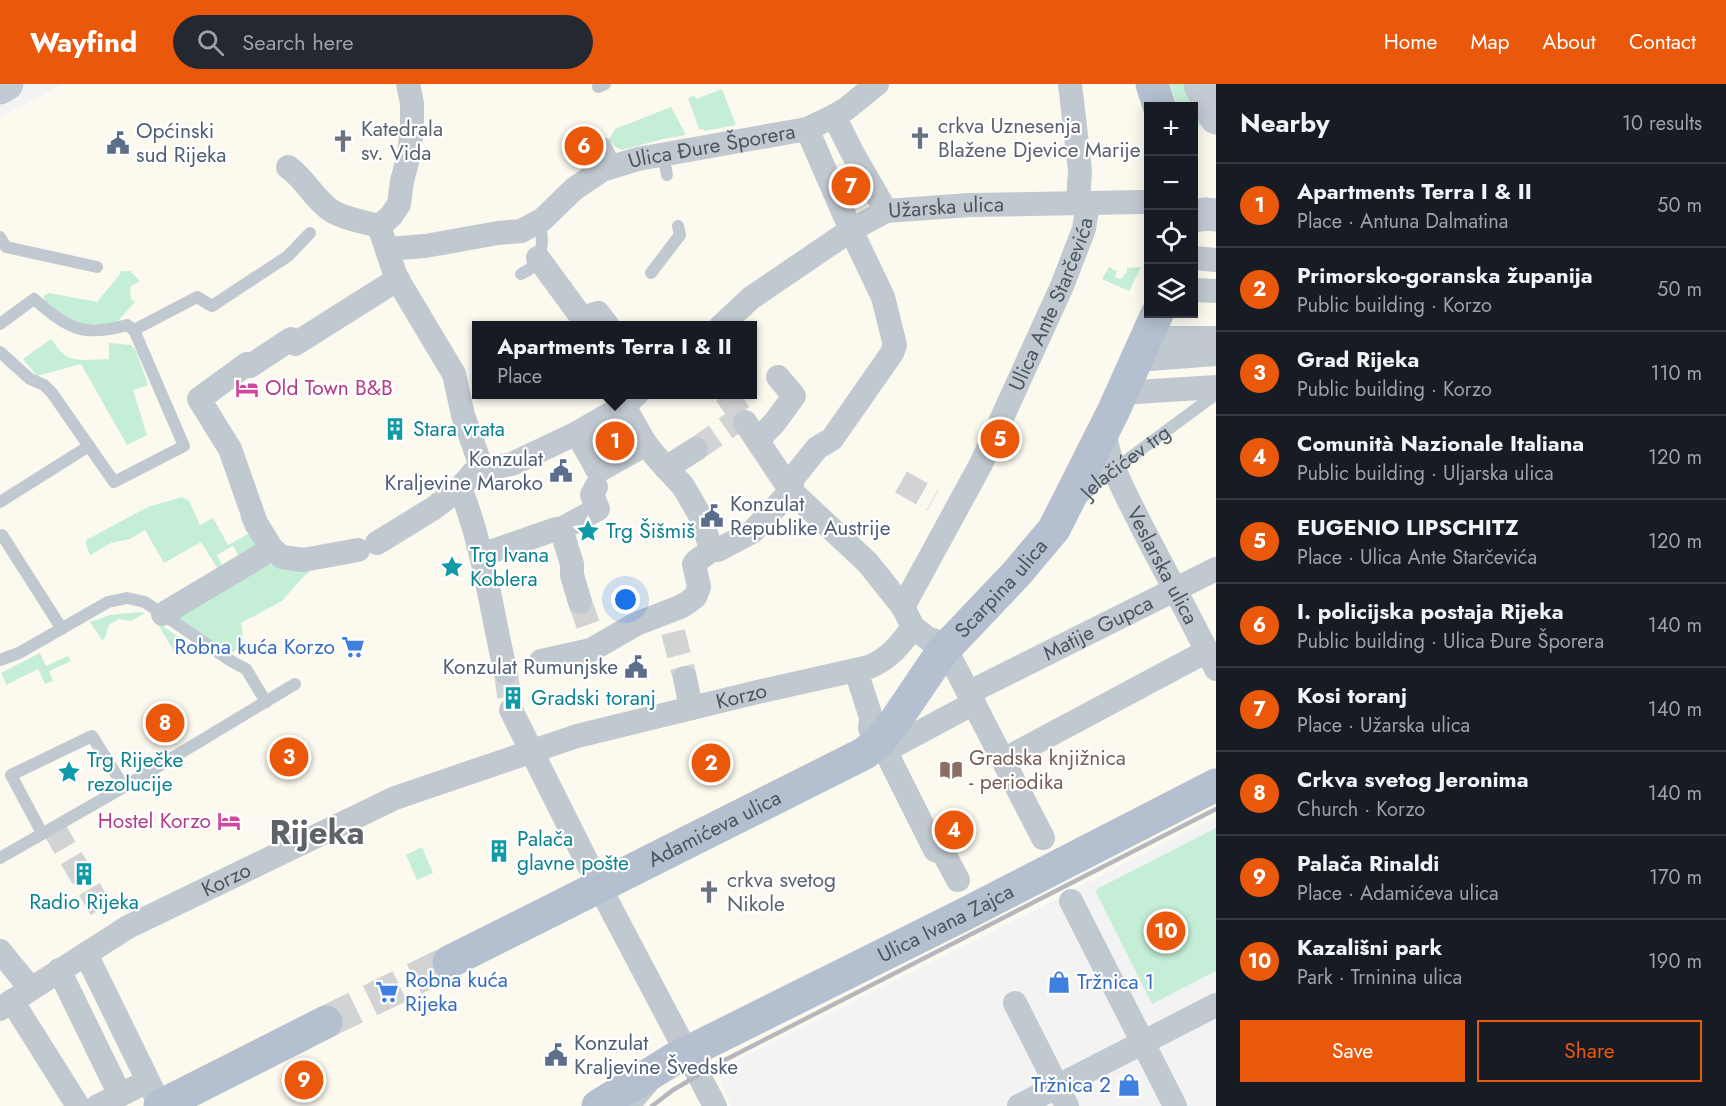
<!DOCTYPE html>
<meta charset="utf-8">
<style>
:root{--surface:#171b24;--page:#242831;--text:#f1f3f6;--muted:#9ea1a6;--line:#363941;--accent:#ea580c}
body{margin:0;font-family:Jost,sans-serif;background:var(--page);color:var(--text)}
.controls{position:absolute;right:18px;top:18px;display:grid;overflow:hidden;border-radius:0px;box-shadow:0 3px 15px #0003}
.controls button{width:54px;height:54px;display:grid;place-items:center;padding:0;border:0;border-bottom:2px solid var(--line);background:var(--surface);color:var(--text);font:30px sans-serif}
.you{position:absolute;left:626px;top:516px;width:21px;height:21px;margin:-15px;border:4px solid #fff;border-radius:50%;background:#1a73e8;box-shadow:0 0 0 9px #1a73e833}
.badge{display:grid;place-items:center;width:39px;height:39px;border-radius:50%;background:var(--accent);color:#fff;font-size:20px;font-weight:700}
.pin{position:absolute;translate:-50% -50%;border:3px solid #fff;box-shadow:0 2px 6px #0006}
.popup{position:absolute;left:472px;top:237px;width:285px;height:78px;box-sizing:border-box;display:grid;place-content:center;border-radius:0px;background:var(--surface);filter:drop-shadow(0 2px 4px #0005);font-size:20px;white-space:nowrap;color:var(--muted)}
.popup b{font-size:22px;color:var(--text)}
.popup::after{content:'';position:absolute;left:50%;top:100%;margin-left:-12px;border:12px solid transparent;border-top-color:var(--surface)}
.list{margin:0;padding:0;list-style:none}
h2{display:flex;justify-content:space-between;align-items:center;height:78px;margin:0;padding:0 24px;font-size:26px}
h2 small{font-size:20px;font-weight:400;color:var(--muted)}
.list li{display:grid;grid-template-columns:39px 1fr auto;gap:18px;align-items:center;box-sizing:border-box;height:84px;padding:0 24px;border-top:2px solid var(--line)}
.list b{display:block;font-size:22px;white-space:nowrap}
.list p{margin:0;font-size:20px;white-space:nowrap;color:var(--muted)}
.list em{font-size:20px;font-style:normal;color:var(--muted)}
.actions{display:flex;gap:12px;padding:18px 24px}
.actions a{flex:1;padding:14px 0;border:2px solid var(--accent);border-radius:0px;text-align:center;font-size:21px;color:var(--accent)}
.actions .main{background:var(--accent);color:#fff}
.icon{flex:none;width:33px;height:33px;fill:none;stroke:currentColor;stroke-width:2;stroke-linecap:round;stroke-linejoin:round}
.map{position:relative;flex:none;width:1216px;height:1022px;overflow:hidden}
header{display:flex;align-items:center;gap:36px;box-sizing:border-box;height:84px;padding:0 30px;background:var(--accent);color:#fff}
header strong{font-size:28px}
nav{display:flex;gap:33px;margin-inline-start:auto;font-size:21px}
.search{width:420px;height:54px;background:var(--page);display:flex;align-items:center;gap:15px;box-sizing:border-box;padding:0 21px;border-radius:33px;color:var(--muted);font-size:22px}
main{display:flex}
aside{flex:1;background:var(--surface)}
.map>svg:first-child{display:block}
.commercial{fill:#fcf9ef;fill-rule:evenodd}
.green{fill:#c5eed7}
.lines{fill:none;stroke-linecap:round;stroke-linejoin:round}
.street-tunnel{stroke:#d2d3d5;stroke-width:24;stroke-dasharray:24 12;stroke-linecap:butt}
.primary-tunnel{stroke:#d2d3d5;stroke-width:33;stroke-dasharray:33 16;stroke-linecap:butt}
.lane{stroke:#c1c9d0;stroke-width:12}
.street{stroke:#c1c9d0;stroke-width:24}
.secondary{stroke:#c2cad4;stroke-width:33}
.primary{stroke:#b4c0cf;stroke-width:33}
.rail{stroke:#b5b7bc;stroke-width:4.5}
.labels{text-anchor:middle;stroke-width:4.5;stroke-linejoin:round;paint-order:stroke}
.worship-label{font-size:21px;fill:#5b616d;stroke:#fff;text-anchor:start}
.service-label{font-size:21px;fill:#4e5e75;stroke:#fff;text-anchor:start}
.street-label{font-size:21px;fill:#4b555f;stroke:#fff}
.hotel-label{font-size:21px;fill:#b23c85;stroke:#fff;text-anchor:start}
.culture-label{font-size:21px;fill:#0d838f;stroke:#fff;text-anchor:start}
.shop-label{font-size:21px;fill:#366cbe;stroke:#fff;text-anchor:end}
.education-label{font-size:21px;fill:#785e54;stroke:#fff;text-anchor:start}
.town-label{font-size:33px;font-weight:bold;fill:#5f6267;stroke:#fff}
</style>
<header>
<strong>Wayfind</strong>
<div class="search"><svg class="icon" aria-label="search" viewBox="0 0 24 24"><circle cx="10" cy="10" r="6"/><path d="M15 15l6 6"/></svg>Search here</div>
<nav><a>Home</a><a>Map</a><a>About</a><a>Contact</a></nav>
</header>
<main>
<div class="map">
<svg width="1216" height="1022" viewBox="0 0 1216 1022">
<rect width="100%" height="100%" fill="#f4f3f3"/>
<path class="commercial" d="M63 0H1193L1216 53V732L1049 819 717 986 731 1022H0V33ZM1148 22H1194V230H1148ZM477 242H753V310H477Z"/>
<path class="green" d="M1170 0H1187L1205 41 1194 42V22H1177Z
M722 5 736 41 704 47 703 45H699L688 14 694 11 696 15Z
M671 23 686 51 663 55 622 66 615 63 609 55 615 45Z
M1109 183 1112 184 1113 186 1117 187 1115 193 1119 195 1123 194 1124 190H1127V184L1141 183 1129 207 1102 195Z
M121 187H130L140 197 130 203 131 215 135 218 117 238C96 242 77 242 58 229 51 224 46 221 43 212L49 209 97 218 120 190Z
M51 255C56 261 61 270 68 273 79 278 97 275 109 275V259L131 261 136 267 148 301 133 306 147 351 127 361 81 280 37 292 23 275Z
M182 413 189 417 200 441 213 434 228 461 248 450 240 434 242 433 261 463 241 476 233 462 217 471 224 486 219 487 201 458 164 479 145 446 130 455 111 459 90 471 86 460V456L148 423Z
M319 480 303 493 282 517 241 539 244 561 228 571 169 531 261 481Z
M139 528 145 529 131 537 119 535 109 541 105 554 102 556 90 538 110 531Z
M156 537 199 568 187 566 177 572Z
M40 569 46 582 68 572 71 577 49 587 53 597 45 600 38 585 8 600 7 602 1 589Z
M1216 744V887L1152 920 1095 806Z
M422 763 433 789 417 796 406 771Z"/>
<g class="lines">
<path class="street-tunnel" d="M726 310 745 338
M696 365 742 333
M901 398 933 416
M580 518 589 543
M673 548 685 594
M506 589 511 626
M53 743 101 825"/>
<path class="primary-tunnel" d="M326 938 449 878"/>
<g class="lane">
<path d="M598 3 605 0"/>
<path d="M605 60 615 81"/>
<path d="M663 70 667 91"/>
<path d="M0 153 6 163 97 183"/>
<path d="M651 189 680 151 678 142"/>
<path d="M521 190C525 188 530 185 533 182 543 171 545 150 537 139"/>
<path d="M0 240 34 215C68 244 82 254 127 241L134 246"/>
<path d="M134 246 197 213 212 222 288 172 310 149"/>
<path d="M0 268 30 295 44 301 52 309 114 398 184 362 134 246"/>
<path id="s1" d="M1084 412 1097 398 1216 310"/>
<path d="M0 418 89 362"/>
<path d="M2 451 62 545"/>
<path d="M0 576 19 569 108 518 127 514 145 518 231 577 246 585 266 618"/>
<path d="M124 703 295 600"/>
<path d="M0 774 124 703 92 652 11 691 42 749"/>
<path d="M635 1022 652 1002"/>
</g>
<g class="street">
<path d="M1070 0 1080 86 1078 119"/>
<path d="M834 32 853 70 886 127"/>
<path d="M288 83C304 94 313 113 329 125 340 134 365 138 379 142L396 193 454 290 463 331 482 385"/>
<path d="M379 142 391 132 399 120 402 97 409 71 412 43V19L408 0"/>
<path id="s2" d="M387 165 425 162 498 149 521 147 542 136 574 105 602 86 638 75 807 45 834 32 846 25 877 0"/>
<path d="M538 174 582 234 598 229 608 242"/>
<path d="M1194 174 1216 176"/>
<path d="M1194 206 1216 207"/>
<path id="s3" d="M721 242 751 214 851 146 886 127 970 121 1144 118"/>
<path d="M1146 254H1216"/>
<path d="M1137 276 1216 270"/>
<path d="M1121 309 1216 303"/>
<path d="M745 338 791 407 868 479 903 523"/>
<path id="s4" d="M1105 342C1105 376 1126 410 1141 441 1166 489 1192 537 1216 585"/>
<path d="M577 349 598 387 646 360"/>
<path d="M758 356 775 338 794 312 778 293"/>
<path d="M666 384 696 365"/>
<path d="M561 445 598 425 592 411 596 403"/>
<path d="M377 459 434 424 460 404"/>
<path d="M711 465 718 466 752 448 791 407 793 394 817 364 832 355 892 269 895 261 883 213 851 146 807 45"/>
<path d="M358 466 303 476 282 473 272 465 256 439 230 365 199 315 247 280 250 282 291 255 295 260 398 195"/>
<path d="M487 469 556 445H561L572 480V491L580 518"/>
<path d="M163 530 272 465"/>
<path id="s5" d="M913 543 903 523 981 380 1062 202 1084 145 1088 119"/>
<path d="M541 577 591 566 636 540 680 523 687 519 695 513 699 503 694 480C699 473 707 472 711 465L701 433 683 402 658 375 645 359 624 322"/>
<path d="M952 577 1043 754"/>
<path d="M856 587 871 633 870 644"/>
<path d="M506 589C491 527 484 462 460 404L473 389 477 386 512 380 577 349 624 322 637 310"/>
<path d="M685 594 691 624"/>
<path id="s6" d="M980 603 1216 485"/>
<path d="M511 626 599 802 715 1022"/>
<path d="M1003 676 1207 567"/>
<path d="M958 796 943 768 935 766 888 672 889 666 892 663 974 619"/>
<path d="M1071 817 1175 1022"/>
<path d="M0 867 31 905"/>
<path d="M86 870 155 1011"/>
<path d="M59 886 120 1011"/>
<path d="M12 917 78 1022"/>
<path d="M1015 919 1067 1022"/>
<path id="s7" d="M0 925 128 843 395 714 577 652 762 607 869 583C889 575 901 560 913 543L931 557 933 556"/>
<path d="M98 1022 134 1004"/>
<path d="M1019 1022 1216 921"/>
</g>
<path class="secondary" d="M1200 0 1216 34
M0 4 7 0
M1194 132 1205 130 1216 131"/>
<g class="primary">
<path d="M1152 0 1159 22"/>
<path id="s8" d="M449 878 865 669 880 656 896 636 942 568 1017 489 1054 445 1113 328 1157 230"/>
<path d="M160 1022 326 938"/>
<path id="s9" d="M598 1022 674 975 963 831 1216 701"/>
</g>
<path class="rail" d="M652 1022 673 1006 719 979 1216 725"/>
</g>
<defs>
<g id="church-bare" transform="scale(1.8)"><path d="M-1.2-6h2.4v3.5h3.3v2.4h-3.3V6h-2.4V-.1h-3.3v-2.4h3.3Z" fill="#6b7280" stroke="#fff" stroke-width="2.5" paint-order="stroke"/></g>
<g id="civic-bare" transform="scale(1.8)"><path d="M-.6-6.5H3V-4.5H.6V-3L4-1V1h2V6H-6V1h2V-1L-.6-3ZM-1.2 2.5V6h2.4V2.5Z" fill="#5c6f8a" stroke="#fff" stroke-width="2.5" paint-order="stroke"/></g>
<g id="hotel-bare" transform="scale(1.8)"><path d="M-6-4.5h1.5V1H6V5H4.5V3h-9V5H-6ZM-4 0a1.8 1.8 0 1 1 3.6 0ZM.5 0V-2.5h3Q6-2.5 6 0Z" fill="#d1479c" stroke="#fff" stroke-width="2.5" paint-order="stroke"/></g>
<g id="building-bare" transform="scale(1.8)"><path d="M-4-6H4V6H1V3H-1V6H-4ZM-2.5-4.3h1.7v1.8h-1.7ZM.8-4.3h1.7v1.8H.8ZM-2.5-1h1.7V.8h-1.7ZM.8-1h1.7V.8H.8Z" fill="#0f9aa8" stroke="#fff" stroke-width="2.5" paint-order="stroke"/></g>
<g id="sight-bare" transform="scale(1.8)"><path d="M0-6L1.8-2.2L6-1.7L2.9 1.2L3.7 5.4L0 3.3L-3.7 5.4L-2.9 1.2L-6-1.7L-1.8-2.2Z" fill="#0f9aa8" stroke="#fff" stroke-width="2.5" paint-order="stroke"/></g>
<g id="supermarket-bare" transform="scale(1.8)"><path d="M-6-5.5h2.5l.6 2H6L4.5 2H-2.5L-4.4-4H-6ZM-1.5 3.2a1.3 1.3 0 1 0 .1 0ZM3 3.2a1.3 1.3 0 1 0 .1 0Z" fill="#3f7fe0" stroke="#fff" stroke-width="2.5" paint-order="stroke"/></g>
<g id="library-bare" transform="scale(1.8)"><path d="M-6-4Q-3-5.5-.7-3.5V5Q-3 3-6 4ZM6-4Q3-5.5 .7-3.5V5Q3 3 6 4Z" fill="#8d6e63" stroke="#fff" stroke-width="2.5" paint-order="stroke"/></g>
<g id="shop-bare" transform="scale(1.8)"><path d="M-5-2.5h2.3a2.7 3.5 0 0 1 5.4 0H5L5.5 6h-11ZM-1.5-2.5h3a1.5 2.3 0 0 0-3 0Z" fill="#3f7fe0" stroke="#fff" stroke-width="2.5" paint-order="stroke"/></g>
</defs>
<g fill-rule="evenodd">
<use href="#church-bare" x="920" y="54"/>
<use href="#church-bare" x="343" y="57"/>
<use href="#civic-bare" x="118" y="59"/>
<use href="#hotel-bare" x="247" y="304"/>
<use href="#building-bare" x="395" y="345"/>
<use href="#civic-bare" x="561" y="387"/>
<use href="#civic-bare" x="712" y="432"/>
<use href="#sight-bare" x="588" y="447"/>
<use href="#sight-bare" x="452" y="483"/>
<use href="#supermarket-bare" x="353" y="563"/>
<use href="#civic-bare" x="636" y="583"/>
<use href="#building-bare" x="513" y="614"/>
<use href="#library-bare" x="951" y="686"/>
<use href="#sight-bare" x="69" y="688"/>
<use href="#hotel-bare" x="229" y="737"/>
<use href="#building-bare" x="499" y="767"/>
<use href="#building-bare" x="84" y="790"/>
<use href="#church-bare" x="709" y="808"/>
<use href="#shop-bare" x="1059" y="898"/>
<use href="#supermarket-bare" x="387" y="908"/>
<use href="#civic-bare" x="556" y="971"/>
<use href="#shop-bare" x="1129" y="1001"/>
</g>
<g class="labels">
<g class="worship-label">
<text x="938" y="49">crkva Uznesenja<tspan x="938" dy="24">Blažene Djevice Marije</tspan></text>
<text x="361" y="52">Katedrala<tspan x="361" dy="24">sv. Vida</tspan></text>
<text x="727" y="803">crkva svetog<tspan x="727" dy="24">Nikole</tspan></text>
</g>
<g class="service-label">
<text x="136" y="54">Općinski<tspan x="136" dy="24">sud Rijeka</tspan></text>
<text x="543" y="382" text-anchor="end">Konzulat<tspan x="543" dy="24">Kraljevine Maroko</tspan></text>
<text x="730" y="427">Konzulat<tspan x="730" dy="24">Republike Austrije</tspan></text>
<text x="618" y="590" text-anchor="end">Konzulat Rumunjske</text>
<text x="574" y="966">Konzulat<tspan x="574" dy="24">Kraljevine Švedske</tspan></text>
</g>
<g class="street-label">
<text dy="7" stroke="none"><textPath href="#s2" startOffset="350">Ulica Đure Šporera</textPath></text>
<text dy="7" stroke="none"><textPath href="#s3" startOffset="262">Užarska ulica</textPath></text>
<text dy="7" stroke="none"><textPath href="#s5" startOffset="360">Ulica Ante Starčevića</textPath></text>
<text dy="7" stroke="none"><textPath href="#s1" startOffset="54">Jelačićev trg</textPath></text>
<text dy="7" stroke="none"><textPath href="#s4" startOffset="152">Veslarska ulica</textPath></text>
<text dy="7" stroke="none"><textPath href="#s8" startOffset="680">Scarpina ulica</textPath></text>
<text dy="7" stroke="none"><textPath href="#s6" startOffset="132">Matije Gupca</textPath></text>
<text dy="7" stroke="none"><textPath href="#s7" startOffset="810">Korzo</textPath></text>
<text dy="7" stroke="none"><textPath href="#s8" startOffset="297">Adamićeva ulica</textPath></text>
<text dy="7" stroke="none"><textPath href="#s7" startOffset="261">Korzo</textPath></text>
<text dy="7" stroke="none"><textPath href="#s9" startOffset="393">Ulica Ivana Zajca</textPath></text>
</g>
<g class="hotel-label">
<text x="265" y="311">Old Town B&amp;B</text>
<text x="211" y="744" text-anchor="end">Hostel Korzo</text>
</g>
<g class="culture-label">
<text x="413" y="352">Stara vrata</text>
<text x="606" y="454">Trg Šišmiš</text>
<text x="470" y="478">Trg Ivana<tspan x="470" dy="24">Koblera</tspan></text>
<text x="531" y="621">Gradski toranj</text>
<text x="87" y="683">Trg Riječke<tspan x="87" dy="24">rezolucije</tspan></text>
<text x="517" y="762">Palača<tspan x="517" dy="24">glavne pošte</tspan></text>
<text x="84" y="825" text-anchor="middle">Radio Rijeka</text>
</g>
<g class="shop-label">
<text x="335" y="570">Robna kuća Korzo</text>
<text x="405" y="903" text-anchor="start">Robna kuća<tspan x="405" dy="24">Rijeka</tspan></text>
<text x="1077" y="905" text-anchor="start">Tržnica 1</text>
<text x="1111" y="1008">Tržnica 2</text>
</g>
<g class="education-label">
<text x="969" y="681">Gradska knjižnica<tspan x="969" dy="24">- periodika</tspan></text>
</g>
<g class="town-label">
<text x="317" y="760">Rijeka</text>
</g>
</g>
</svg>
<div class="controls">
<button>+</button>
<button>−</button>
<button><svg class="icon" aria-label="locate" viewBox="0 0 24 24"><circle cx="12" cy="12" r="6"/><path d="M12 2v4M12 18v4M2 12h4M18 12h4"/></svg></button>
<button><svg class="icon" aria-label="layers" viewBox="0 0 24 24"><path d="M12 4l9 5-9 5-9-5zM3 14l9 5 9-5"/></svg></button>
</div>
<div class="you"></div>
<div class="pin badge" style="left:615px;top:357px">1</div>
<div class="popup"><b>Apartments Terra I &amp; II</b>Place</div>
<div class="pin badge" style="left:711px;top:679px">2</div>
<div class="pin badge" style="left:289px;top:673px">3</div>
<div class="pin badge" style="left:954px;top:746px">4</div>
<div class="pin badge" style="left:1000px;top:355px">5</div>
<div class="pin badge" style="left:584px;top:62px">6</div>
<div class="pin badge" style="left:851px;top:102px">7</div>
<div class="pin badge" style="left:165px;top:639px">8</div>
<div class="pin badge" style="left:304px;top:996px">9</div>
<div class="pin badge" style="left:1166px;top:847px">10</div>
</div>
<aside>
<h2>Nearby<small>10 results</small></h2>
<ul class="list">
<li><span class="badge">1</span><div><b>Apartments Terra I &amp; II</b><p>Place · Antuna Dalmatina</p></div><em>50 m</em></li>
<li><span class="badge">2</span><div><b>Primorsko-goranska županija</b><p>Public building · Korzo</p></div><em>50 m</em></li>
<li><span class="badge">3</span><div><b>Grad Rijeka</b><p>Public building · Korzo</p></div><em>110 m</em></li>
<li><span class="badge">4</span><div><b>Comunità Nazionale Italiana</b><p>Public building · Uljarska ulica</p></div><em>120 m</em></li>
<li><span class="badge">5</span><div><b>EUGENIO LIPSCHITZ</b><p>Place · Ulica Ante Starčevića</p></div><em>120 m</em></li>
<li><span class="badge">6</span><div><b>I. policijska postaja Rijeka</b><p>Public building · Ulica Đure Šporera</p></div><em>140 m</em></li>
<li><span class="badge">7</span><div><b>Kosi toranj</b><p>Place · Užarska ulica</p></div><em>140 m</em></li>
<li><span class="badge">8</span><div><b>Crkva svetog Jeronima</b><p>Church · Korzo</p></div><em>140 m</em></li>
<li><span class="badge">9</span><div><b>Palača Rinaldi</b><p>Place · Adamićeva ulica</p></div><em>170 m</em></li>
<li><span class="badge">10</span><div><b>Kazališni park</b><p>Park · Trninina ulica</p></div><em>190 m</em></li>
</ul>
<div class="actions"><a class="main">Save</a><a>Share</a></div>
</aside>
</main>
